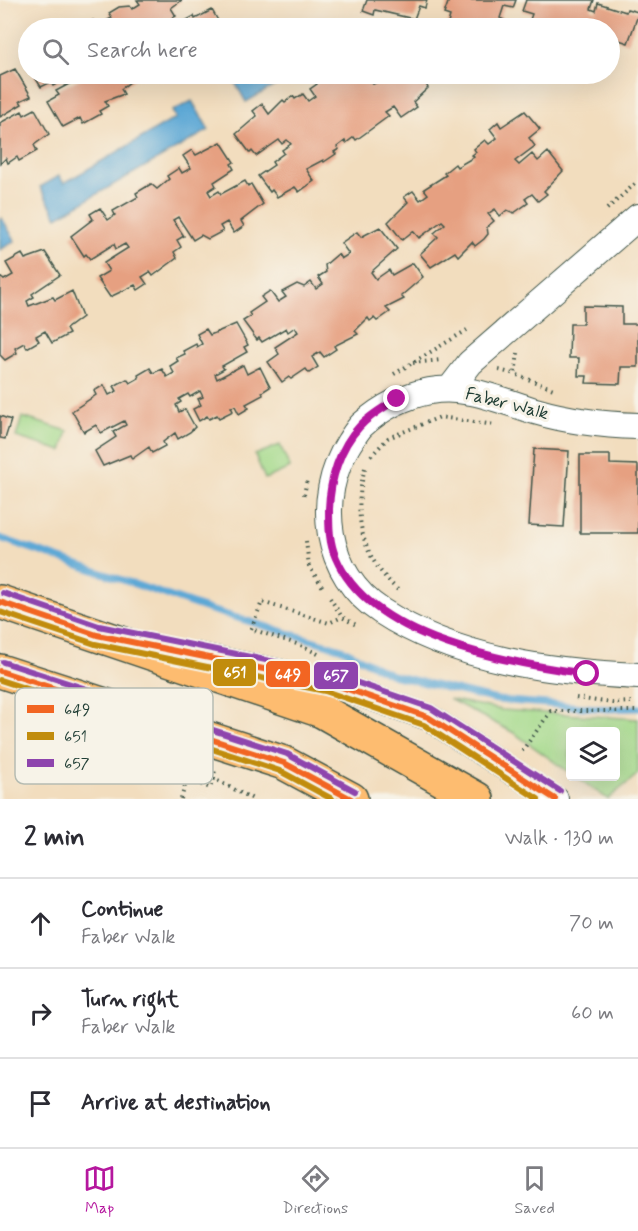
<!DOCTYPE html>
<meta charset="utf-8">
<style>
:root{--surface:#fff;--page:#f2f2f3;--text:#2b2b33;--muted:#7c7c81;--line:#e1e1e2;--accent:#b5179e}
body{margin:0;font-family:Mynerve,sans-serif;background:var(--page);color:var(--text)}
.controls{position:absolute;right:18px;bottom:18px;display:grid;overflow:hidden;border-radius:6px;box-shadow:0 6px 24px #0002}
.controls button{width:54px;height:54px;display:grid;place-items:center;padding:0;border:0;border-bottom:2px solid var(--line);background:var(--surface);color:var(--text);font:30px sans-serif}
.stop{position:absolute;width:18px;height:18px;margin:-14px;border:4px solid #b5179e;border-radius:50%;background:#fff}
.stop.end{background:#b5179e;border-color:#fff;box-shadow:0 2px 6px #0008}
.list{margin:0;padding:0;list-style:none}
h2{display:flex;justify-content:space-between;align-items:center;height:78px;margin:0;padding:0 24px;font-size:26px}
h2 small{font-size:20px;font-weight:400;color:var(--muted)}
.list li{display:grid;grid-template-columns:39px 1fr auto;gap:18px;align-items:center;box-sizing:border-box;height:90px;padding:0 24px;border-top:2px solid var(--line)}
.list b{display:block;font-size:22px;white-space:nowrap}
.list p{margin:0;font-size:20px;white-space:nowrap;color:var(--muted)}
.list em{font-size:20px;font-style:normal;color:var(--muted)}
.icon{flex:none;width:33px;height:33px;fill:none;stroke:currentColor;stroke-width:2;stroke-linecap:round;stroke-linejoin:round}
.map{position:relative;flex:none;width:638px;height:799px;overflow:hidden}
.search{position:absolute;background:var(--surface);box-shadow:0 6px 24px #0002;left:18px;right:18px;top:18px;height:66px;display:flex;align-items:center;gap:15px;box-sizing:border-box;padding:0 21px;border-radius:33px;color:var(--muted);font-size:22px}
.sheet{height:348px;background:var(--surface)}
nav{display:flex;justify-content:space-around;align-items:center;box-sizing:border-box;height:84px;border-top:2px solid var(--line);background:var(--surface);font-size:16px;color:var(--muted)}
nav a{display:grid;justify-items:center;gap:3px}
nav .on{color:var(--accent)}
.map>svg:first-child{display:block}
.green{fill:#a3d989;stroke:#618b5e;stroke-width:1.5}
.water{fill:#5da8d5;stroke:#3e7284;stroke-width:1.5}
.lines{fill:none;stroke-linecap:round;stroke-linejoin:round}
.stream{stroke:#5da8d5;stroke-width:7}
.building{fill:#e6a081}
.minor-casing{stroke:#3f5549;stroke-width:28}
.highway-casing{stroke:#3f5549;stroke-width:36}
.path{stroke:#3f5549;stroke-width:4;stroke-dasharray:1.5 4.5;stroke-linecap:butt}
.minor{stroke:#fff;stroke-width:26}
.highway{stroke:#fdbc6f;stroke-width:33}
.bus-1-casing{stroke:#f7f3e8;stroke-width:10}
.bus-2-casing{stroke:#f7f3e8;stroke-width:10}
.bus-3-casing{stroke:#f7f3e8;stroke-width:10}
.bus-1{stroke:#f26522;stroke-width:6}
.bus-2{stroke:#c18c0d;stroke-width:6}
.bus-3{stroke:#8e44ad;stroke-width:6}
.route{stroke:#b5179e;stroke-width:8}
.labels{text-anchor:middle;stroke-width:6;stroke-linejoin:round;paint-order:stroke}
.street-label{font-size:18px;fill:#1f3d34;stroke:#f7f3e8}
.key{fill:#f7f3e8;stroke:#b6bcb2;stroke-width:1.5}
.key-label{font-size:16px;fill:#1f3d34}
.line-badge{stroke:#f7f3e8;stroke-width:2}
.badge-label{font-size:16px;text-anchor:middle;font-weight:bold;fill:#fff}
</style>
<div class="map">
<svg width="638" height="799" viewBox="0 0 638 799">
<rect width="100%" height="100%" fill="#f7f3e8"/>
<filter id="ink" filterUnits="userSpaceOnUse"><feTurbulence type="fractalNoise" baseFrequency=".0167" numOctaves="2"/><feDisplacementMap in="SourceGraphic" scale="12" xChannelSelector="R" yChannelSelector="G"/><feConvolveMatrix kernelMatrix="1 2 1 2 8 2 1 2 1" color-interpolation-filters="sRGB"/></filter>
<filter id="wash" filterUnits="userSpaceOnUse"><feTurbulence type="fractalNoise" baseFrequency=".008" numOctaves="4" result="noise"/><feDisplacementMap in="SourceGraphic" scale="24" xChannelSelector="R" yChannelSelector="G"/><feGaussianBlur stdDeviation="1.35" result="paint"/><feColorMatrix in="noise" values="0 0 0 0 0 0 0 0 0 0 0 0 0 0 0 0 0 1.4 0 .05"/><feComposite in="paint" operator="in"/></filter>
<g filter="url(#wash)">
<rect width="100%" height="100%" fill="#f2ddbe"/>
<path class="green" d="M22 417 68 431 62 451 16 437Z
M280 445 290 468 265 479 255 455Z
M449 699 502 710 638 719V774L608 799 576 777 616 776V732H570V773L514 733Z"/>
<path class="water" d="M238 74H291L292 76 246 102 232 77Z
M192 101 209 130 57 217 40 187 59 176 64 183 176 118 172 111Z
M2 218 15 241 0 250V219Z"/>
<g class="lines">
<path class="stream" d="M0 538 207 609 342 649 392 675 497 700 608 709 638 708"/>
</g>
<g id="blocks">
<path class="building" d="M137 0H182L171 8 176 16 167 21 169 26 178 21 180 24 194 16 195 19 212 10 221 26 218 28H80L93 20 96 25 104 22 112 18 109 13 119 7 130 6 132 9 140 4Z
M367 0H427L425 8 419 6 414 19 375 10 374 15 363 11Z
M449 0H516L513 8 504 6 500 18 506 21 503 28 447 27 450 16 444 14Z
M526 0H594L591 9 596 11 598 3 626 12 627 9 638 12V15L628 43 610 37V28H527L532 14 522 11Z
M15 69 31 96 20 101 22 104 0 117V76Z
M33 74H75L53 86 51 82 41 87Z
M82 74H134L136 77 121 89 124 94 105 101 108 106 99 111 101 114 83 124 80 118 63 127 48 101 59 95 56 91 84 76Z
M322 74H370L367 76 373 84 395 74H421L428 88 413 102 417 107 401 118 393 107 385 112 389 116 356 140 354 137 346 143 345 141 337 147 339 149 334 152 336 154 324 162 323 160 306 169 314 181 299 192 295 187 277 197 272 190 270 192 258 176 274 165 272 162 284 153 282 150 291 144 287 140 282 144 279 140 256 156 252 151 250 153 236 134 257 116 253 111 262 104 269 114 283 100 285 102 293 96 295 99 303 94 308 101 315 96 310 89 317 84 315 81Z
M35 109 49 134 34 145 37 151 19 161 17 157 8 163 6 158 0 164V123L22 111 24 115Z
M525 111 540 129 529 138 535 146 515 161 519 165 532 154 538 161 548 152 563 171 544 191 547 194 538 201 532 194 525 199 528 203 514 213 507 210 500 216 495 209 488 214 494 221 487 227 488 234 484 239 475 246 472 242 458 256 455 252 431 267 420 254 438 237 434 233 445 224 442 221 419 238 413 231 402 240 388 222 408 202 404 197 413 191 420 200 428 194 424 189 446 175 444 173 455 164 457 167 474 157 472 155 476 152 474 149 485 140 489 144 497 138 490 129 498 122 501 127Z
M221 142 234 162 231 164 234 169 214 182 216 186 208 191 211 196 219 191 221 194 245 181 248 186 251 184 263 204 241 221 244 226 234 233 227 222 220 226 223 231 208 239 201 235 193 240 178 217 173 220 184 236 177 240 181 247 174 252 177 258 153 276 150 272 142 277 147 284 138 290 135 285 110 297 97 278 109 271 104 263 128 248 125 244 116 249 114 244 90 259 86 254 84 256 71 236 93 219 90 214 100 208 108 220 115 215 113 211 138 197 136 193 151 184 157 189 169 179 167 176 179 168 182 173 191 168 183 156 192 150 196 155Z
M380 227 397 249 371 272 376 279 389 270 392 275 413 263 423 277 401 296 404 299 386 308 390 312 377 321 374 318 370 321 368 318 355 331 358 334 334 346 336 349 324 357 320 352 312 357 318 367 309 373 306 369 291 379 289 377 282 382 268 362 279 354 275 347 298 332 295 327 288 332 286 328 262 342 259 338 257 340 243 321 251 316 249 313 265 302 261 297 270 291 278 302 286 297 282 292 297 284 304 287 311 282 316 289 323 284 318 277 326 272 325 265 338 254 341 259 349 254 341 243 357 232 361 237Z
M45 252 60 275 32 294 34 297 27 301 29 306 53 297 55 300 72 291 82 317 66 329 69 334 52 343 45 331 36 336 39 341 27 348 24 343 15 348 17 353 5 360 0 355V277L4 280 13 275 6 263 22 254 25 259Z
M583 306 622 307V324H638V367H621L620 384 586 383 587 376H578L579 358H569L570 324H583Z
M236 324 248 345 244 347 247 352 222 366 224 369 215 374 217 379 243 365 247 374 260 367 270 387 262 392 263 395 246 404 249 408 239 414 235 406 231 407 233 411 219 418 217 415 209 419 207 416 199 421 193 409 201 405 198 399 203 397 200 391 190 397 188 394 179 399 181 402 176 405 179 412 185 409 195 427 190 432 178 439 175 433 163 442 165 446 152 453 149 447 132 459 130 455 103 466 95 451 116 437 113 432 126 425 124 421 101 433 96 425 84 432 72 411 96 395 94 391 104 385 109 395 117 391 114 386 127 379 130 383 139 378 138 375 150 368 153 373 162 369 167 377 174 373 170 366 178 361 176 358 185 354 183 351 196 344 197 347 202 344 197 334 206 329 210 335Z
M0 416 11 420 5 439 0 438Z
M534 449 569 451 564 527 529 525Z
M580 455H610V464L638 465V533H580Z"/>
</g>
</g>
<g filter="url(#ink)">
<use href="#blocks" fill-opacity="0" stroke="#3f5549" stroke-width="1.5"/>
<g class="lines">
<g class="minor-casing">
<path id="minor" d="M450 389 470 363 638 217
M638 426C603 425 569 421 535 411 502 401 465 384 430 391 403 396 382 407 362 425 357 430 353 437 349 443 314 498 325 575 381 611 456 660 551 672 638 676
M195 655 327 682 428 717 555 799"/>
</g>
<g class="highway-casing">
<path id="highway" d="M0 602 322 711 477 799
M0 671 284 763 351 799"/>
</g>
<path class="path" d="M607 209 638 181
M518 353 515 374 556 390
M413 363 441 360
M499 370 515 374
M394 374 467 330
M371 456 388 438 440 417 495 425
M365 468C352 516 361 557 399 591
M304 495 307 479
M306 541 309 566 324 589
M330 598 342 617 358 626
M318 654 303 646 251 629 262 602 329 623 342 617
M576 698 612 703 631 702
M522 751 551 711H638
M214 779 215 768
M181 799 187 779 210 788 214 779 253 799"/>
<use href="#minor" class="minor"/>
<use href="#highway" class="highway"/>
<g class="bus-1-casing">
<path id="bus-1" d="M0 602 97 635 327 682 428 717 555 799
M0 671 284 763 351 799"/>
</g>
<g class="bus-2-casing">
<path id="bus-2" d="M0 612 95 644 325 691 424 725 538 799
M0 680 280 771 332 799"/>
</g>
<g class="bus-3-casing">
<path id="bus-3" d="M3 593 99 626 329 673 431 708 560 791
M3 662 287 754 355 791"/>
</g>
<use href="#bus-1" class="bus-1"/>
<use href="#bus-2" class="bus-2"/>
<use href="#bus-3" class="bus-3"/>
</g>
</g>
<g class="lines" filter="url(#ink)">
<path class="route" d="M397 399C385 407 370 415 360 426 339 448 330 480 329 509 329 526 329 543 336 558 371 640 509 663 587 674"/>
</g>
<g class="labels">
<g class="street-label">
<text transform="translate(507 403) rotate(14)" y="6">Faber Walk</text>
</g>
</g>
<rect x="15" y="688" width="198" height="96" rx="9" class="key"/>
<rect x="27" y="705" width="27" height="8" fill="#f26522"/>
<rect x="27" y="732" width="27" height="8" fill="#c18c0d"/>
<rect x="27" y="759" width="27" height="8" fill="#8e44ad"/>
<g class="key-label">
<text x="64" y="715">649</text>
<text x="64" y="742">651</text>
<text x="64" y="769">657</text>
</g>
<g class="line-badge">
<rect x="212" y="658" width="45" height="29" rx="6" fill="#c18c0d"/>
<rect x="265" y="660" width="46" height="28" rx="6" fill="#f26522"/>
<rect x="313" y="661" width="46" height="29" rx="6" fill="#8e44ad"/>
</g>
<g class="badge-label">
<text x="235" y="678">651</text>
<text x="288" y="680">649</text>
<text x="336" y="681">657</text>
</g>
</svg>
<div class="controls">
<button><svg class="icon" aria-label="layers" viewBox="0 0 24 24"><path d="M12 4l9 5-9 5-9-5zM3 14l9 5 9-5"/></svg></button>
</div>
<div class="stop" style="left:587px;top:674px"></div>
<div class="stop end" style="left:397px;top:399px"></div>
<div class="search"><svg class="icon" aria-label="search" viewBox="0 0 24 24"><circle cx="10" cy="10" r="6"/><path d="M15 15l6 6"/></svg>Search here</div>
</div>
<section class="sheet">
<h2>2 min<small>Walk · 130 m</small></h2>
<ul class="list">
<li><svg class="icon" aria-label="ahead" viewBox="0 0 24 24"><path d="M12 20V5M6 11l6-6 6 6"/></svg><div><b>Continue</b><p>Faber Walk</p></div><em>70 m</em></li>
<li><svg class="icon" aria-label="right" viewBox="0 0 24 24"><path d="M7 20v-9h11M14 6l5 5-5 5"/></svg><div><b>Turn right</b><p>Faber Walk</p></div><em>60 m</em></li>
<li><svg class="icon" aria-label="arrive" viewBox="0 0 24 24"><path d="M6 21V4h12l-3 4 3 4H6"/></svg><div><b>Arrive at destination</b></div></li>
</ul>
</section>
<nav>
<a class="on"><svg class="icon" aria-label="map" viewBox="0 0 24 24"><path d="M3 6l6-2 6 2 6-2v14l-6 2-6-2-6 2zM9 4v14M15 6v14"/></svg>Map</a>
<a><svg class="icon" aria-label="directions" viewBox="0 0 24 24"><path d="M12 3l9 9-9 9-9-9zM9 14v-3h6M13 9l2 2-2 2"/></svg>Directions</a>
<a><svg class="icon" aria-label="saved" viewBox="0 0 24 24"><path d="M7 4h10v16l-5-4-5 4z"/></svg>Saved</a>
</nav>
